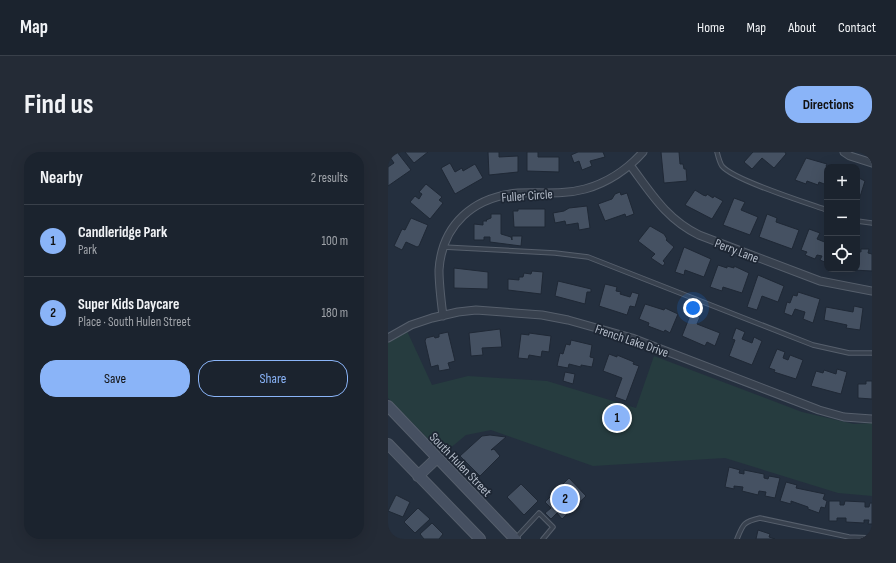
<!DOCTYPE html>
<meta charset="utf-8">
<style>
:root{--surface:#1b232e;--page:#242b36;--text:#f1f3f6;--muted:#a0a4aa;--line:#39404a;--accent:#8ab4f8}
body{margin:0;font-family:"Sofia Sans Condensed",sans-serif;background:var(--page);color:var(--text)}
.controls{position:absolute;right:12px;top:12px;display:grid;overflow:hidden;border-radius:8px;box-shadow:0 4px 16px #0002}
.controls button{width:36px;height:36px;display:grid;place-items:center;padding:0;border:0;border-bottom:1px solid var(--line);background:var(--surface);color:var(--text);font:20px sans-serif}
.you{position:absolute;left:305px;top:156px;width:14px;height:14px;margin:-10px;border:3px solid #fff;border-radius:50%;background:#1a73e8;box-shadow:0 0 0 6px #1a73e833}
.badge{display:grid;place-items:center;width:26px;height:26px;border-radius:50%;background:var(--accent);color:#111;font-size:13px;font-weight:700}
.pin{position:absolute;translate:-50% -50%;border:2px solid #fff;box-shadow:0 1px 4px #0006}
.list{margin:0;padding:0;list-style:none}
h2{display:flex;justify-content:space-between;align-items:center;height:52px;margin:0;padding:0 16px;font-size:17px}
h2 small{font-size:13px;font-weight:400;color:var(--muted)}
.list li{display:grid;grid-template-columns:26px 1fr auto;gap:12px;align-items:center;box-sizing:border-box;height:72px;padding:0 16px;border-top:1px solid var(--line)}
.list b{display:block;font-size:15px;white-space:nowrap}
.list p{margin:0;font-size:13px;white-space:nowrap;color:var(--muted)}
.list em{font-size:13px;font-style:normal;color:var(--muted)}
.actions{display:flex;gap:8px;padding:12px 16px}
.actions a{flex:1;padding:9px 0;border:1px solid var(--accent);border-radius:16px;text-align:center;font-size:14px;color:var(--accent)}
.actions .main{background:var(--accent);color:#111}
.icon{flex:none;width:22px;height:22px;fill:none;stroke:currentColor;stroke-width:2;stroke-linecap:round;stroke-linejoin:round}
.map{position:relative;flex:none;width:484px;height:387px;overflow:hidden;border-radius:16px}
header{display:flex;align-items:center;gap:24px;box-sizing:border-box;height:56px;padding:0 20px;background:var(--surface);border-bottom:1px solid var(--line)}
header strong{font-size:19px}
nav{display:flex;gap:22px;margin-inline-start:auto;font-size:14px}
.intro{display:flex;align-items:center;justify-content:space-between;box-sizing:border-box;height:96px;padding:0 24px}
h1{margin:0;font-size:28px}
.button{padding:10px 18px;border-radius:16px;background:var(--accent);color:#111;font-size:14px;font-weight:700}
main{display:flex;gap:24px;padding:0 24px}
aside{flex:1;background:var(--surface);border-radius:16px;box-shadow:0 4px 16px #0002}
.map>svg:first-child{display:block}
.green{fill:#263c3f}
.building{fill:#455162;stroke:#1f2835}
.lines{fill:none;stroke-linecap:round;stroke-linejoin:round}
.lane-casing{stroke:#565f6c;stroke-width:5.5}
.street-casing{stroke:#565f6c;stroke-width:9}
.secondary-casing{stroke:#565f6c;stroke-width:12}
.lane{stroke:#38414e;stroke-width:3.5}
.street{stroke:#38414e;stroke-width:7}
.secondary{stroke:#465061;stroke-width:10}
.labels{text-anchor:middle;stroke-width:3.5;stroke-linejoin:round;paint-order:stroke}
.street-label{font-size:13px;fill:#b4bcc9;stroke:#1d2633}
</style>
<header>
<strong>Map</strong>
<nav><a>Home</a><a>Map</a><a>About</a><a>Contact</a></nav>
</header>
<div class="intro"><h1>Find us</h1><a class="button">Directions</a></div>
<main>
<aside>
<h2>Nearby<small>2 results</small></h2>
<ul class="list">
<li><span class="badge">1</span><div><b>Candleridge Park</b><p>Park</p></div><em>100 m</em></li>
<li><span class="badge">2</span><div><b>Super Kids Daycare</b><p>Place · South Hulen Street</p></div><em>180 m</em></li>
</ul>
<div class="actions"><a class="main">Save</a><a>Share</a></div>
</aside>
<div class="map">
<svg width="484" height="387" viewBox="0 0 484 387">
<rect width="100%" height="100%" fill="#242f3e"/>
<path class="green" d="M19 179 44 233 80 224 159 229 248 256 266 204 414 260 466 272 484 271V344L450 341 337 306 205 314 103 278 78 283 55 302 0 246V191Z"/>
<path class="building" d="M9 0 23 18 0 34V15L6 11 2 5Z
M17 0H40L26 11Z
M100 0H111V5L130 4V20L101 23Z
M139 0H150V5H171V20L139 19Z
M190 0H215L217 5 202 9 204 14 194 18 191 9 186 11 183 3Z
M273 0H291L292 12H295L296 17H298L299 29 276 31Z
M365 0H397L398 2 386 16 374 6 364 17 356 10Z
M418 6 439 12 438 14 441 15H439V33L431 30 430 33 419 29 418 32 407 28Z
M62 11 67 20 74 16 75 19 87 12 95 26 67 42 53 16Z
M469 25 477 29 469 54Z
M38 32 54 45 51 48 55 51 42 67 22 50 27 44 31 47 34 42 31 40Z
M307 38 315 43 318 44 319 42 325 46 326 44 335 49 324 67 297 53Z
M232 40 233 43 239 41 246 62 238 65 237 62 217 69 210 52 224 47 227 42Z
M346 46 357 50 353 58 370 65 362 83 335 73Z
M199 54 202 76 191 78 190 71 178 73 177 69 167 71 165 61 176 59 181 56Z
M130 57H157V75H126L125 59H130Z
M103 62H113V82L123 85 124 88V84H134L133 94 102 90V85H96V88H86V72L95 73V69H99L98 68 103 66Z
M379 62 389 66 388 70 411 78 404 97 371 85Z
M23 66 40 73 31 94 29 95 18 90 14 98 6 94 14 77 17 78Z
M262 74 276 82 279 87 278 88 286 95 275 109 277 111 275 114 263 106 267 102 250 89Z
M421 77 432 81 429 87 439 91V111L432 108 434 104 429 103 427 107 417 103 419 100 413 98Z
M296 95 323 107 316 125 297 118 296 123 287 120Z
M473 97H481L480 101 484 102V119L465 118 469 117V99L473 100Z
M330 113 339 116V114L346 116V114L361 121 354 141 335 135 334 139 322 135Z
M66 116 100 120V137L66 136Z
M144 119 155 120 153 142 120 138V127L131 128V125H135L136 121 143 122Z
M370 123 396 134 390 150 374 144 369 158 359 155Z
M170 129 203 137V140H199L197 152 167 144Z
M217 132 229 135 228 139 233 140 232 142 242 145 244 140 251 142 247 155 242 154 239 163 211 154Z
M410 140 432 147 425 171 415 167 417 160 407 157 404 164 396 161 399 150 402 151 405 143 409 144Z
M257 152 276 158 277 156 290 162 282 181 277 178 276 180 260 174 261 171 251 167Z
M466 154 475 156 472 178 458 176 459 173 436 168 438 155 465 160Z
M303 161 312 165 309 172 332 181 327 194 319 190 317 194 294 184Z
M348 176 357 180 354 187 364 191 366 185 374 189 364 213 341 204 347 188 344 187Z
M112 177 114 195 94 196 95 203 83 204 81 181Z
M60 180 67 209 60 211 62 217 51 219 50 213 43 215 37 189 38 186 46 184 47 186 51 185V182Z
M141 181 163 184 161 200 154 199 153 205 141 203 140 207 130 206 133 182 141 183Z
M183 188 204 193 202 205 206 206 204 215 193 213V215L181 212 180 216 169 214 172 201 175 202 178 192 182 193Z
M389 197 397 200 395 206 400 208 402 203 415 208 408 227 386 220 387 218 381 216Z
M221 202 229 205V203L246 210 245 212 251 214 238 249 227 245 234 226 215 219Z
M449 217 459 220 453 242 423 234 428 219 435 221 436 218 448 222Z
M177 220 187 222 185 232 175 229Z
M478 229H484V247L470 246V232H478Z
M102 283 118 285 103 298 106 297 112 304 92 324 72 304 94 284Z
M341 315 352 318 351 321 356 322V318L376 322V326L380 327 381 324 392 326 387 346 377 344 378 340 371 339 370 343 354 339 355 335 346 334V337L337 335Z
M181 326 198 344 174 367 169 361 163 367 157 361 163 356 157 350Z
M398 330 409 333 408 336 437 342 435 347 439 349 437 356 433 355 431 361 420 357V355L403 349V352L392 349Z
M133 332 150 349 136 363 119 345Z
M8 343 22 350 15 365 0 359Z
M441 349H452V353H456L457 349 477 350V355H481L482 351H484V372H480L481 368H476V371L458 370V366H449V369H441Z
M30 356 42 367 27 381 16 370Z
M44 371 55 382 51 387H36L32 382Z
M370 378 382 382 381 385 387 387H368Z"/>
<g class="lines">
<g class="lane-casing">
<path id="lane" d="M329 0C330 4 332 11 334 14 345 28 419 51 439 58
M469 69 484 71
M55 95 167 101 200 105 425 193 461 201H484
M127 387 151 361 165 375 155 387
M349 387C355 372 355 370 372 366L461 385 484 386"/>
</g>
<g class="street-casing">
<path id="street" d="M456 0 462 4 484 11
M242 13C263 41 278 67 311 83L432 129 484 139
M55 164C53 148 51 133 51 118 54 72 86 45 130 41 153 40 175 43 197 37 219 31 240 17 255 0
M0 186 23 173 44 166 70 160 88 158 154 163 180 168 244 186 431 258 456 265 484 267"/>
</g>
<g class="secondary-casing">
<path id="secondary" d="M0 254 127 387
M0 292 92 387
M30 324 49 306"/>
</g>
<use href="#lane" class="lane"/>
<use href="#street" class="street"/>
<use href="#secondary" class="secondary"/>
</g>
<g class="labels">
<g class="street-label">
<text transform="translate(139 43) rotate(-4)" y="5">Fuller Circle</text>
<text transform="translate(349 98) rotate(21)" y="5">Perry Lane</text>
<text transform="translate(244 188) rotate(19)" y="5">French Lake Drive</text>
<text transform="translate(73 312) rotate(46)" y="5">South Hulen Street</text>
</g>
</g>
</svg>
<div class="controls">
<button>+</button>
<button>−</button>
<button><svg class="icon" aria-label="locate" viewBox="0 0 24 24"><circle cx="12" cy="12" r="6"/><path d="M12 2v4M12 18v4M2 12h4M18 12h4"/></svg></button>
</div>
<div class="you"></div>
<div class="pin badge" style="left:229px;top:266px">1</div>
<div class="pin badge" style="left:177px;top:347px">2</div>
</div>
</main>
